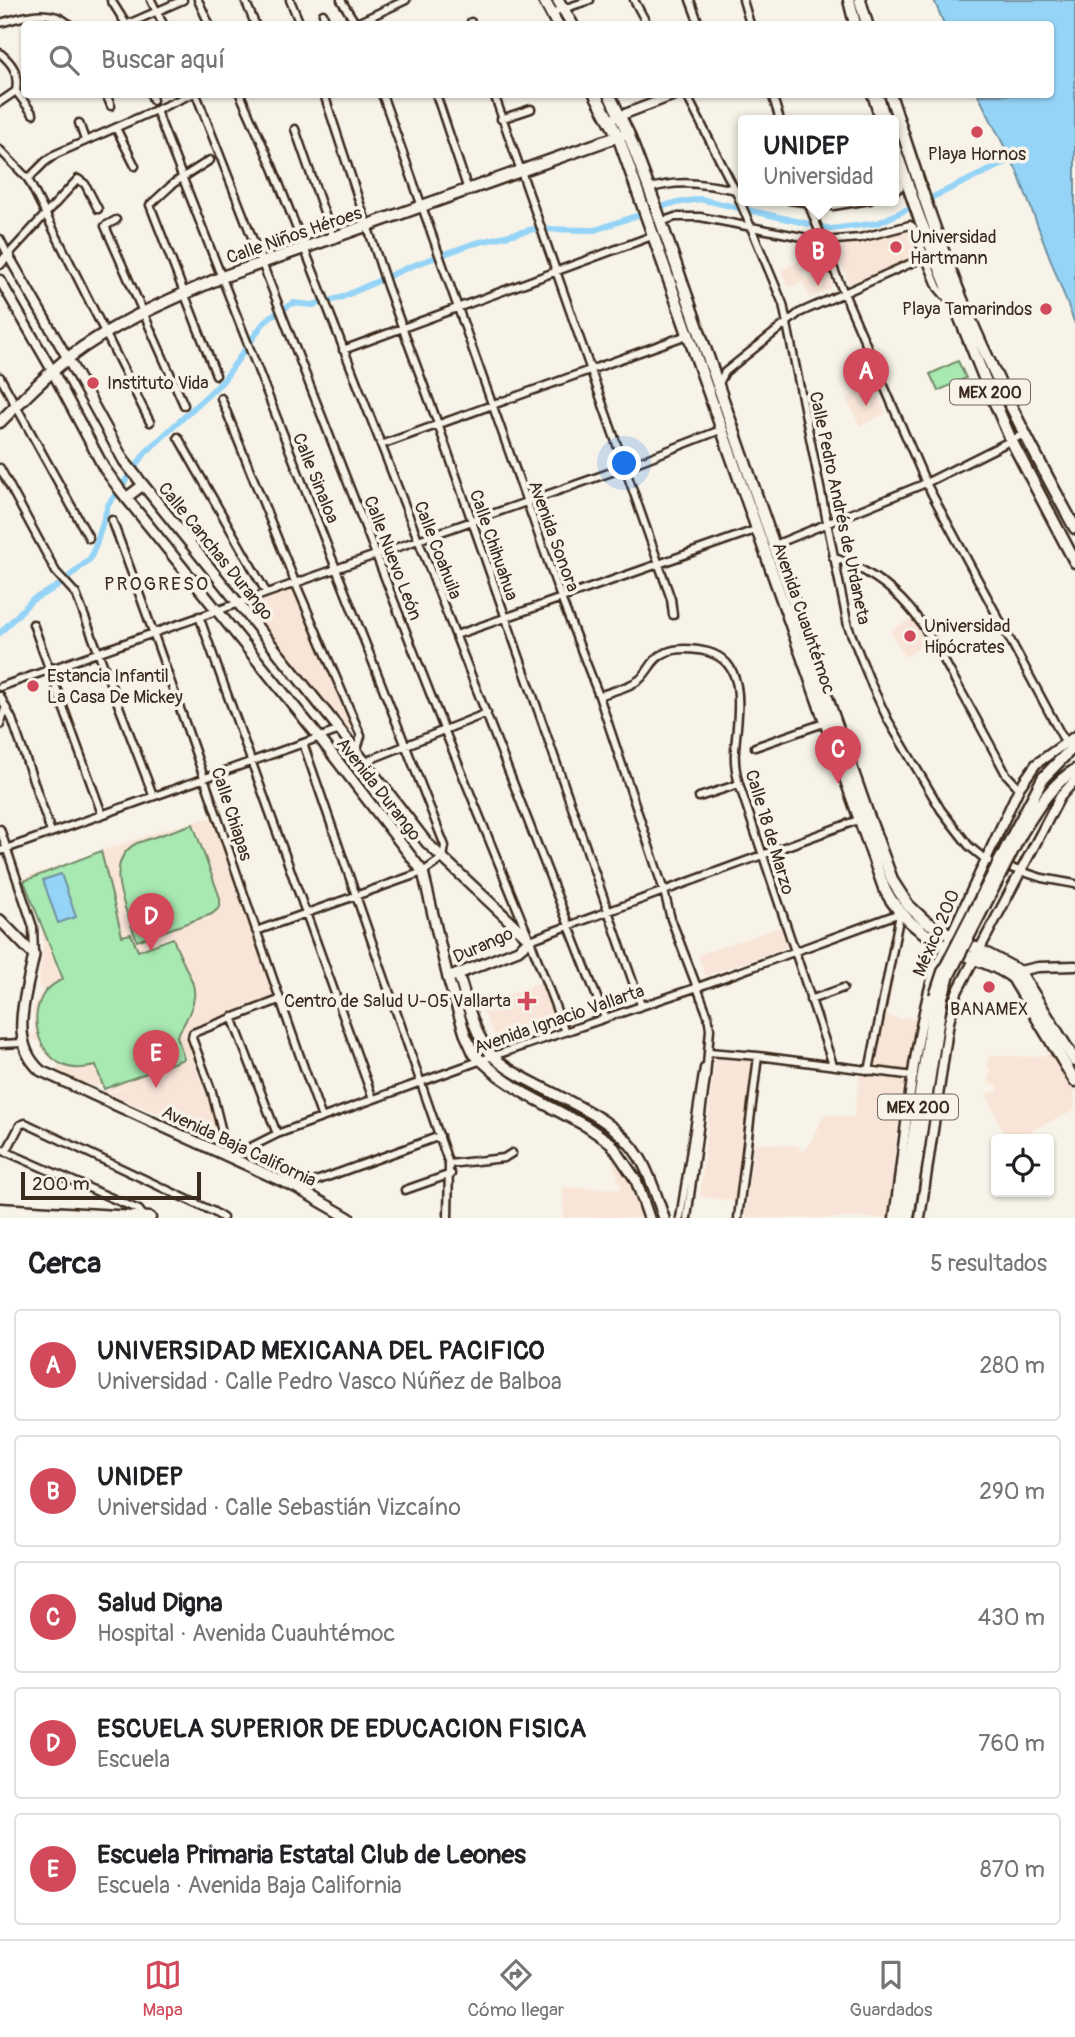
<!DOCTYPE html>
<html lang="es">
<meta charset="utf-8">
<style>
:root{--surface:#fff;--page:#f6f6f6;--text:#202124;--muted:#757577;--line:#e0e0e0;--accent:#d1495b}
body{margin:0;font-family:Pangolin,sans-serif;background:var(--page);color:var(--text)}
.controls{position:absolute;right:21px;bottom:21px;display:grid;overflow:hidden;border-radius:7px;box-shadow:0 2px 5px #0004}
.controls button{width:63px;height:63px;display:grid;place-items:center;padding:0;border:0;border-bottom:2px solid var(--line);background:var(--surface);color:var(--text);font:35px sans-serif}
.scale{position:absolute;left:21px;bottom:18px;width:180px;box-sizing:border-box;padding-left:7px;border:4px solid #3b2a1e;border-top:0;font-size:19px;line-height:24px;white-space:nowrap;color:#3b2a1e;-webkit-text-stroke:5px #f7f3e8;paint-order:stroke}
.you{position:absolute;left:625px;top:464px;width:24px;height:24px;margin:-18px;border:5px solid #fff;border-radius:50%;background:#1a73e8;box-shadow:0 0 0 10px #1a73e833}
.badge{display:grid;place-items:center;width:46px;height:46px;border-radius:50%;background:var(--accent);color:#fff;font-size:23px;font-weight:700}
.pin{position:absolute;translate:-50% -58px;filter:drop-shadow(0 2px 4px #0008)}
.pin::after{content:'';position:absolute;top:37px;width:24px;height:21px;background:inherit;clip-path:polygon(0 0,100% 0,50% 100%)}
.popup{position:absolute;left:738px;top:115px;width:161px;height:91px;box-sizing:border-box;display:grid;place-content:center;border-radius:7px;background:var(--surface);filter:drop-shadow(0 2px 5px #0005);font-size:23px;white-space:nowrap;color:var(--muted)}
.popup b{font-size:26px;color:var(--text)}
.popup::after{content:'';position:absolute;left:50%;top:100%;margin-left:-14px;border:14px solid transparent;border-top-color:var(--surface)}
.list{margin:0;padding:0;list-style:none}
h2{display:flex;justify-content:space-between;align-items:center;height:91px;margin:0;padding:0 28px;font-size:30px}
h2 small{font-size:23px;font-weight:400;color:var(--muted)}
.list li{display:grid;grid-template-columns:46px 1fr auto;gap:21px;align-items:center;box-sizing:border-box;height:112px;margin:0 14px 14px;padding:0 14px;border:2px solid var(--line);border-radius:7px}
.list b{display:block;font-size:26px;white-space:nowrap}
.list p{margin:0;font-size:23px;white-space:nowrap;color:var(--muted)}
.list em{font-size:23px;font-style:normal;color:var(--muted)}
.icon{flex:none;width:38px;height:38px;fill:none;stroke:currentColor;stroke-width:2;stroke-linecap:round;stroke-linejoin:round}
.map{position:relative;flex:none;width:1075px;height:1218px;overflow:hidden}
.search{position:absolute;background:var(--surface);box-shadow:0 2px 5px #0004;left:21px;right:21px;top:21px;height:77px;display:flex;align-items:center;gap:18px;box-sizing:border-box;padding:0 24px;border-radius:7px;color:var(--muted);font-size:26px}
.sheet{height:721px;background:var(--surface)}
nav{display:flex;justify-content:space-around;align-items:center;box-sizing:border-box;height:98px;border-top:2px solid var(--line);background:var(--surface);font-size:19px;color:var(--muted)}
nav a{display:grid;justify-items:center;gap:4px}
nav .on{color:var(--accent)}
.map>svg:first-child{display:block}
.built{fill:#f9e5d8}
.green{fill:#a8e8b1;stroke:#728968;stroke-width:2}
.water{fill:#95d4f7;stroke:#7190a0;stroke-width:2}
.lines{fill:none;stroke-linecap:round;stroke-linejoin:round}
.canal{stroke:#95d4f7;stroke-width:6}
.minor-casing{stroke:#3b2a1e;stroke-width:11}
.tertiary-casing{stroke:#3b2a1e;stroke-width:13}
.secondary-casing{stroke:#3b2a1e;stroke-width:14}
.primary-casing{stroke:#3b2a1e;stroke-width:15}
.minor{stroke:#f7f3e8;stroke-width:6}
.tertiary{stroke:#f7f3e8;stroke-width:8}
.secondary{stroke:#f7f3e8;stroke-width:9}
.primary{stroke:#f7f3e8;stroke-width:10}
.primary-bridge-casing{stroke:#3b2a1e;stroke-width:15;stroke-linecap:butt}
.primary-bridge{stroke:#f7f3e8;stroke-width:10}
.poi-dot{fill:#d1495b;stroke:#f7f3e8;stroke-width:2.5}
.labels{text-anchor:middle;stroke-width:7;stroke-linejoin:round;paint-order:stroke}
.shield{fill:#f7f3e8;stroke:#73665b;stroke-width:2}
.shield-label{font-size:16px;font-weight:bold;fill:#3b2a1e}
.poi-label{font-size:18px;fill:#3b2a1e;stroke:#f7f3e8;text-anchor:start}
.street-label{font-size:18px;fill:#3b2a1e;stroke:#f7f3e8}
.neighbourhood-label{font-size:19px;letter-spacing:2px;fill:#3b2a1e;stroke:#f7f3e8}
</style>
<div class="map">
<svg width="1075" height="1218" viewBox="0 0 1075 1218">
<rect width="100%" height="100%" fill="#f7f3e8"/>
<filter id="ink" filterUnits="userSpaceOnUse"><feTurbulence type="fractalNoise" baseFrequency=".0143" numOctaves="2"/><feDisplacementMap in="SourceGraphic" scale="14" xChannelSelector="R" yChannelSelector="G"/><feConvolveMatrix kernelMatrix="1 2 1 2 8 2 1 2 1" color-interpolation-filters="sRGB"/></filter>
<g filter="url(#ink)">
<path class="built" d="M910 227 921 255 849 284 835 245 861 243Z
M798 262 806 279 828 271 832 283 830 289 810 298 802 281 788 288 781 270Z
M873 385 886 413 860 426 846 398Z
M295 584 316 644 354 728 349 731 310 683 312 680 309 682 246 603 282 592Z
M914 617 929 642 905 657 890 631Z
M213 817 277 998 193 1027 187 1033 196 1068 211 1106 223 1144 222 1145 176 1121 109 1094 129 1085 105 1093 102 1086 95 1087 57 1071 59 1065 47 1056 37 1040 32 1041 31 1035 35 1034 33 1008 42 989 38 988 43 943 41 928 23 878 165 829Z
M893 923 903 927 887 1015 902 1020 903 1017 923 1020 913 1075 877 1070V1067L868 1065Z
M783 926 790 946 705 976 698 955Z
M544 981 563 1030 502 1050 480 1006Z
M1058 1052 1075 1084V1110L1014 1139H1006L986 1094 999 1091 997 1085 988 1084 991 1069 987 1068 989 1055 1035 1057Z
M715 1056 757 1060 747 1142H744L737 1201 700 1197Z
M860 1072 906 1078 897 1129 888 1218H745L754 1143 799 1146 800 1150H806L824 1115 854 1117Z
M621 1156 636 1182 648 1218H564L562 1187 622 1189 612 1161Z"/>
<path class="green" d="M958 361 966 378 938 391 930 374Z
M193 824 220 898V907L212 914 137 941C128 913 100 862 137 843Z
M101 851 122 936 131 934 138 951 173 938C190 987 209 984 177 1036L184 1059 104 1089 96 1066C85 1068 73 1070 63 1065 37 1053 28 1015 45 992 50 986 57 982 63 979L24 881Z"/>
<path class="water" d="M934 0H1075V324L1017 171 978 95 1050 94V24H944Z
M61 874 76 917 58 923 43 880Z"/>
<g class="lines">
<path class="canal" d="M0 633 32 600 58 586 90 559 97 542 108 505 146 452 223 381 262 325 271 316 293 303 312 305 340 298 409 267 472 244 534 229 595 230 670 204 700 199 831 229 878 223 1017 157"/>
<g class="minor-casing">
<path id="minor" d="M111 0 126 24
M151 0 163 24
M198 0 209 24
M245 0 255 24
M290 0 300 24
M341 0 356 24
M634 0 647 24
M690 0 699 24
M743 0 750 24
M551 13 590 0
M323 14 327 24
M471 22V24
M0 23C23 17 49 7 69 24
M128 24 183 0
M355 24 406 0
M0 53C13 64 19 73 16 91L0 102
M16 91 33 114
M106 94 111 106
M151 94 153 100
M196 94 444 729 530 940 565 1032
M240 94 273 168 605 1018
M324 94 387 286 438 424 641 1005
M382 94 561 598 599 696 664 891 671 919 708 1016 710 1029 706 1077 687 1218
M436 94 468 190
M494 94 671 599 673 615
M686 94 737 194 783 304 848 626 872 686 888 720 941 810 969 846 986 860 1042 878 1075 884
M772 94 780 120
M871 94 879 120
M156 110 445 846 443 858 423 872 256 931
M501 119 531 109
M79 123 85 140
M116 128 135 166
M295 129 333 238
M0 150 28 179 150 422
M210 160 174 183 150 205 216 375
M893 164 900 187 893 193
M28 179 45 162 56 154 192 94
M649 189C681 178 710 185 743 191
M789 200 833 206 870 200
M807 200 837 277 926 483 1065 742
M116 220 105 226 184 405
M661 222 675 217H700L823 241 860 238 910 225 913 227 938 288 951 303
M0 239 8 255 78 179 85 184 98 209
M343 350 652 236
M0 377 89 538
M718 385 725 372 799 313 925 257
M221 398 295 582 361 736 356 752
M178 437 266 592
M381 445 690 334
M0 468 56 572 76 594 153 795
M112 520C187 718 250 919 322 1118
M772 546 926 483 1026 433
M833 557C902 582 924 623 957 684 974 714 990 744 1006 774L1019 788
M199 616 373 1099
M33 624 102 814
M456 635 758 529
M0 687 623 468 723 429
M0 696 12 719 51 832
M599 696C611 691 628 688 639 680 649 672 652 658 665 653 678 647 695 649 708 652 751 664 736 720 735 752 734 763 736 773 739 784L833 1065
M0 725 5 709
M303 743 449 1164 448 1218
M755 747 824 723
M364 762 487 713
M699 797 739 784
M0 829 33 927 34 955
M0 851 340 730
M530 940 858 820
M810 1000 843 988
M232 1017 277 1134
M0 1044 23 1043
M708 1052 758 1056 914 1076
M869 1071 900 914
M0 1149 139 1210 145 1218
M6 1152 20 1125 25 1123 214 1212 223 1218
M228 1156 212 1092 192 1038 193 1033 279 1000
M231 1157 277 1134 493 1056 698 987 900 913
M449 1164 504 1158 512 1153
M297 1188 440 1136
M405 1190 451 1174
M680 1218 704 1068
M738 1218 758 1056"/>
</g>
<g class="tertiary-casing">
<path id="tertiary" d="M609 120 677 94
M0 264 8 255 68 359
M0 280 53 372
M1019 971 1038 967 1075 966
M894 1218C905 1139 912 1048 934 972L1019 788 1036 764 1075 736
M920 1218 949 1022 957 992 1060 797 1075 780"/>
</g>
<g class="secondary-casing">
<path id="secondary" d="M68 359 124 461 340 730 427 843 530 940 518 950 448 978
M53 372 104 468 120 490 319 737 423 872 448 978 465 1034 474 1054 499 1076 524 1093 586 1126 611 1143 636 1180 649 1218
M126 498 143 485
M0 920 34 955C27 992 7 1042 41 1071L297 1188 349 1218
M458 974C467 1000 473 1033 491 1054 504 1069 528 1080 545 1089 580 1107 619 1123 640 1158 651 1176 657 1198 664 1218"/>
</g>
<g class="primary-casing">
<path id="primary" d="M544 0 557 24
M558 0 572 24
M849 0 855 24
M860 0 867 24
M595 94 618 136 884 888C903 925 936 943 973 958 987 964 1001 968 1013 978L1075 1081
M609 94 628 133 654 202 868 815 893 882 908 905 925 921 1019 971 1075 1061
M877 94 885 120
M890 94C913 164 935 234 963 302 995 379 1035 455 1075 528
M893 143 919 217 983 375 1011 440 1075 562
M0 422C22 400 44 377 68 358 114 323 169 300 222 277L622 135
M1015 831 1043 778 1075 745
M1021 834C1036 810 1050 785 1075 770
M0 1209 150 1218
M0 1216 30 1218
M901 1218 935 996
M908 1218 942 997"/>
</g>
<use href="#minor" class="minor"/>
<use href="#tertiary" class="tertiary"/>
<use href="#secondary" class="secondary"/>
<use href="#primary" class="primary"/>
<g class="primary-bridge-casing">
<path id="primary-bridge" d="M935 996 943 972 1015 831
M942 997 949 975 1021 834"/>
</g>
<use href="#primary-bridge" class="primary-bridge"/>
</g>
</g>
<g class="poi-dot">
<circle cx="977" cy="132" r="7"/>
<circle cx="896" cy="247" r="7"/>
<circle cx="1046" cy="309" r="7"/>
<circle cx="93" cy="383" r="7"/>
<circle cx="910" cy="636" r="7"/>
<circle cx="33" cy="686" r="7"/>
<circle cx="989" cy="987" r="7"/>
<path d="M523.5 990.5h7v7h7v7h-7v7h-7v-7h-7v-7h7z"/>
</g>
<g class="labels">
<g class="shield">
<rect x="950" y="379.5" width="80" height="25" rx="5"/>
<rect x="878" y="1094.5" width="80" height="25" rx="5"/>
</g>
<g class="shield-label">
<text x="990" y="398">MEX 200</text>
<text x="918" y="1113">MEX 200</text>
</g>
<g class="poi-label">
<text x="977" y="160" text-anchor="middle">Playa Hornos</text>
<text x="910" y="243">Universidad<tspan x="910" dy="21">Hartmann</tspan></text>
<text x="1032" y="315" text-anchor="end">Playa Tamarindos</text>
<text x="107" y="389">Instituto Vida</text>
<text x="924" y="632">Universidad<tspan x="924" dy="21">Hipócrates</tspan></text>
<text x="47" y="682">Estancia Infantil<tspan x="47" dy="21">La Casa De Mickey</tspan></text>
<text x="511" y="1007" text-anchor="end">Centro de Salud U-05 Vallarta</text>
<text x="989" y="1015" text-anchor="middle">BANAMEX</text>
</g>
<g class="street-label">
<text transform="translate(294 235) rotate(-19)" y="6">Calle Niños Héroes</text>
<text transform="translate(316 478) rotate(68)" y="6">Calle Sinaloa</text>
<text transform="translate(840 508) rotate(78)" y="6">Calle Pedro Andrés de Urdaneta</text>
<text transform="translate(554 536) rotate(70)" y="6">Avenida Sonora</text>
<text transform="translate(494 545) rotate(71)" y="6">Calle Chihuahua</text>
<text transform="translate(438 550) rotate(69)" y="6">Calle Coahuila</text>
<text transform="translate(216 551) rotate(51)" y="6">Calle Canchas Durango</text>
<text transform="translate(393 558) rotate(69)" y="6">Calle Nuevo León</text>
<text transform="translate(804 618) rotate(71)" y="6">Avenida Cuauhtémoc</text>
<text transform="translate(379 789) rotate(52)" y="6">Avenida Durango</text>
<text transform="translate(232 814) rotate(72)" y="6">Calle Chiapas</text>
<text transform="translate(770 832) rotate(73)" y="6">Calle 18 de Marzo</text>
<text transform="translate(936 933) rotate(-67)" y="6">México 200</text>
<text transform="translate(483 945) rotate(-24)" y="6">Durango</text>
<text transform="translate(559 1019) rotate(-19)" y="6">Avenida Ignacio Vallarta</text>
<text transform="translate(239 1146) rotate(25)" y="6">Avenida Baja California</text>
</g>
<g class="neighbourhood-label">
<text x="157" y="590">PROGRESO</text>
</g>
</g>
</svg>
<div class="controls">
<button><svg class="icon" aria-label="locate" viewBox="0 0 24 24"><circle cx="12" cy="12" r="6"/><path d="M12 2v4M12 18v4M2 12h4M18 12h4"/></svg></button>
</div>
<div class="scale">200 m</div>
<div class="you"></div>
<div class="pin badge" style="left:866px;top:406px">A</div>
<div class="pin badge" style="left:818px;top:286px">B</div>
<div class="popup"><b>UNIDEP</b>Universidad</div>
<div class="pin badge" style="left:838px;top:784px">C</div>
<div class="pin badge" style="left:151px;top:951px">D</div>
<div class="pin badge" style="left:156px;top:1088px">E</div>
<div class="search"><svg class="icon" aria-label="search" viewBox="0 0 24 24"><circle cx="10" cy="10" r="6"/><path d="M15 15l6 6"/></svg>Buscar aquí</div>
</div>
<section class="sheet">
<h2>Cerca<small>5 resultados</small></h2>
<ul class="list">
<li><span class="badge">A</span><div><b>UNIVERSIDAD MEXICANA DEL PACIFICO</b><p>Universidad · Calle Pedro Vasco Núñez de Balboa</p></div><em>280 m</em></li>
<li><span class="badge">B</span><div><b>UNIDEP</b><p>Universidad · Calle Sebastián Vizcaíno</p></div><em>290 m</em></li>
<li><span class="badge">C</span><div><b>Salud Digna</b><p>Hospital · Avenida Cuauhtémoc</p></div><em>430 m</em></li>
<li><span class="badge">D</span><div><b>ESCUELA SUPERIOR DE EDUCACION FISICA</b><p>Escuela</p></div><em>760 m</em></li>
<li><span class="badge">E</span><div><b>Escuela Primaria Estatal Club de Leones</b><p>Escuela · Avenida Baja California</p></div><em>870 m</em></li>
</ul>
</section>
<nav>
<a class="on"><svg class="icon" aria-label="map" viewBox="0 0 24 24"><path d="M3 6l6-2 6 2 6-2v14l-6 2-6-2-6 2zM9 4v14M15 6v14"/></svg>Mapa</a>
<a><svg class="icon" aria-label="directions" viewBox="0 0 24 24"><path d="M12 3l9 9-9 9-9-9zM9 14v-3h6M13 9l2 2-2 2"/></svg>Cómo llegar</a>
<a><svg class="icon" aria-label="saved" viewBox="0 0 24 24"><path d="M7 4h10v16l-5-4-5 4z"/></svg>Guardados</a>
</nav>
